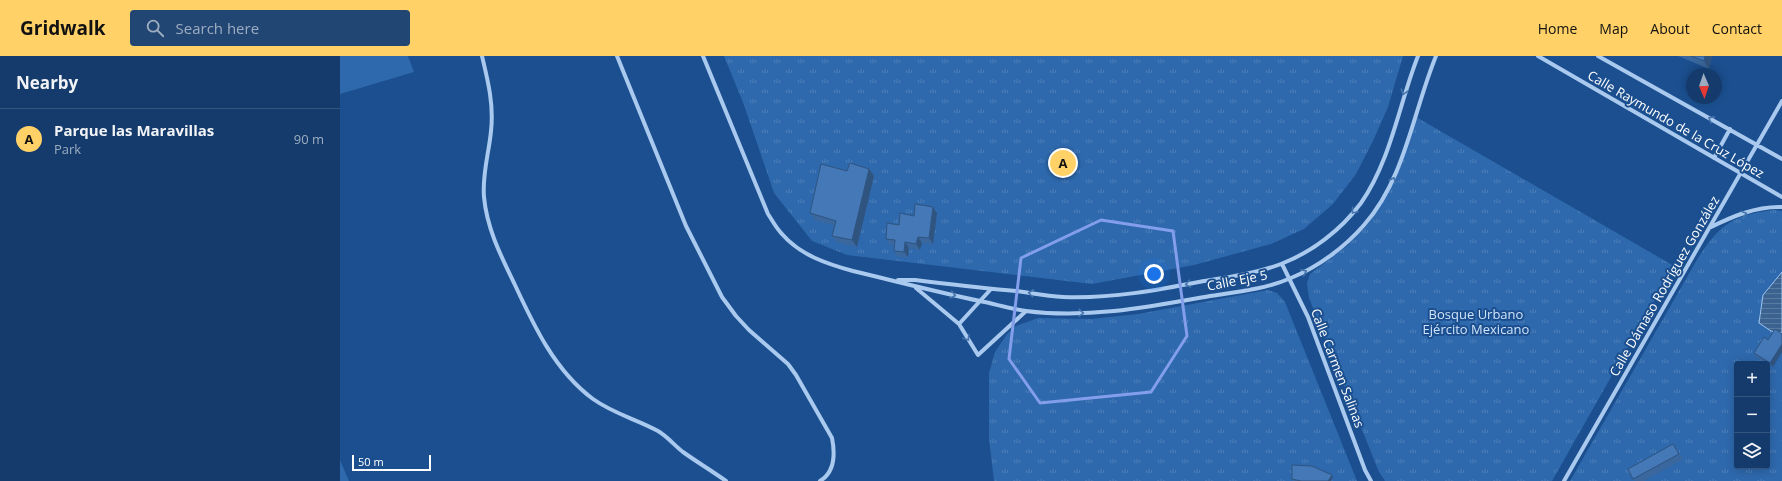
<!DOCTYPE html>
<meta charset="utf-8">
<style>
:root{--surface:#143b6b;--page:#214673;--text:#f1f3f6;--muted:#9dadc1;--line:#33557e;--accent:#ffd166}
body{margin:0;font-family:"Open Sans",sans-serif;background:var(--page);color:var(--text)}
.controls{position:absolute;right:12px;bottom:12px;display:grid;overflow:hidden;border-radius:4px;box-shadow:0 2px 10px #0003}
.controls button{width:36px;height:36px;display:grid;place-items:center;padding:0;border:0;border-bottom:1px solid var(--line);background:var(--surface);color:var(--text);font:20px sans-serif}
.compass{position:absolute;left:1346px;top:12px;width:36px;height:36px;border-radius:50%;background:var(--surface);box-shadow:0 2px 10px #0003;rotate:178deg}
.scale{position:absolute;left:12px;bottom:10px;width:79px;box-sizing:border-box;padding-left:4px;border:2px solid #fff;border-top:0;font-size:11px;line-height:14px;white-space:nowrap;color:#fff;-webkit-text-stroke:3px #1b4f8f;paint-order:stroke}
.you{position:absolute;left:814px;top:218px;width:14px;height:14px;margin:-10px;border:3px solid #fff;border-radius:50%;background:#1a73e8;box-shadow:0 0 0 6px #1a73e833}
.badge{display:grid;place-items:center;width:26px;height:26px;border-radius:50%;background:var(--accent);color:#111;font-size:13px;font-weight:700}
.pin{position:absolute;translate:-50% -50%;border:2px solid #fff;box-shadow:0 1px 4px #0006}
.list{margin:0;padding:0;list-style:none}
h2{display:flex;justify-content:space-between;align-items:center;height:52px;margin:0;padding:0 16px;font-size:17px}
h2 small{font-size:13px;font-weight:400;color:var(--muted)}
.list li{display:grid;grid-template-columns:26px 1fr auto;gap:12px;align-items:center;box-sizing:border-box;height:60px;padding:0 16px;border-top:1px solid var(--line)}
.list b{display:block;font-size:15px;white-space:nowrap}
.list p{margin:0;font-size:13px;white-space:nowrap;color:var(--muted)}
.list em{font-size:13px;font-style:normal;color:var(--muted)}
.icon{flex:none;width:22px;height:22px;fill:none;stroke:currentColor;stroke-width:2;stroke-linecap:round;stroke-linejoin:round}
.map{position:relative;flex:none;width:1442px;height:425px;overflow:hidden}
header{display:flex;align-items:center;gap:24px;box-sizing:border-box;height:56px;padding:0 20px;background:var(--accent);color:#111}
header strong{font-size:19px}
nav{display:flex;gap:22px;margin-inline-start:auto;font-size:14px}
.search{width:280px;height:36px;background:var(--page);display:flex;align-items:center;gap:10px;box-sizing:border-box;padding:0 14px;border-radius:4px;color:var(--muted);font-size:15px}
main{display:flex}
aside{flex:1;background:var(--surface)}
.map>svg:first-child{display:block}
.grass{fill:#2e69ad}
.park{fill:url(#park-tufts);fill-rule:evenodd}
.water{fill:url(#water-rules);stroke:#9cc4f0}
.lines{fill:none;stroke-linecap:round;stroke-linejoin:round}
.street{stroke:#a9c9ee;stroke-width:4}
.wall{fill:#3a679d}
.shaded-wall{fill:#305480}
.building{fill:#4478b7;stroke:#305480}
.oneway{stroke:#4674ac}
.marked{fill:none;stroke:#839eea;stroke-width:3;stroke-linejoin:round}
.labels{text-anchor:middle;stroke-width:4;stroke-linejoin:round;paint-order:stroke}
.street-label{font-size:13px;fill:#fff;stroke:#1b4f8f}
.park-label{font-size:13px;fill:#cfe3fa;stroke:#1b4f8f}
</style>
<header>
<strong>Gridwalk</strong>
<div class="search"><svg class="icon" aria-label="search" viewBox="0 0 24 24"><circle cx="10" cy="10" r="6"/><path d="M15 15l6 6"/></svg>Search here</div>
<nav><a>Home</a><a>Map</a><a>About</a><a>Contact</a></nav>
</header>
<main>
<aside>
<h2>Nearby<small></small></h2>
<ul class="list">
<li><span class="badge">A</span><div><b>Parque las Maravillas</b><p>Park</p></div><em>90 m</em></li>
</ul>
</aside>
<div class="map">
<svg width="1442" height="425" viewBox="0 0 1442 425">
<defs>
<pattern id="park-tufts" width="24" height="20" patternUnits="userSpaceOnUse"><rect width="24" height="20" fill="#2e69ad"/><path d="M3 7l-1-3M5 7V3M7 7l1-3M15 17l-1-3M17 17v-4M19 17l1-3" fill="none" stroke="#4d80b9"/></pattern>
<pattern id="water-rules" width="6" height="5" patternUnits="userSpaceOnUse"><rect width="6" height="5" fill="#3c6290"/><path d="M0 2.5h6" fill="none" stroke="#597aa1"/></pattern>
</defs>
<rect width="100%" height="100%" fill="#1b4f8f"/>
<path class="grass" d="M0 0H68L74 16 0 38Z
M0 404 9 425H0Z"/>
<path class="park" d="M384 0H1063L1048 51 1033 85 1016 118 993 148 964 173 931 188 854 209 752 228 507 199 472 185 434 137 404 49Z
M1076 61 1334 210 1212 425H1045L1039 416 969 242 967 228 970 218 1008 189 1027 169 1037 155 1044 142Z
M1434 154 1442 155V425H1230L1358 202C1380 168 1393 159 1434 154ZM1397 308H1427V410H1397Z
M928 234 937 237 945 246 1017 425H654L649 383V317L655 296 667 278 676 270 698 262 751 263 798 258Z"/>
<path class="water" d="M1442 216V277L1431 275 1419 267 1423 239Z"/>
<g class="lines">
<path class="street" d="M142 0C148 25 154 49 151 75 149 97 142 118 144 141 147 173 161 200 175 229 194 270 215 315 253 343 274 358 296 363 318 375 328 381 334 389 343 396 357 406 372 415 386 425
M277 0 346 170 382 241 396 260 409 274 448 308 456 319 492 382C495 397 495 416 480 425
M363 0 428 158C432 164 436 172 442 178 460 199 487 208 513 215 555 225 597 236 640 245 655 248 671 253 686 255 748 263 809 251 870 240 897 236 926 233 951 222 978 211 1005 191 1024 169 1065 123 1073 56 1096 0
M1198 0 1442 141
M1258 0 1442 103
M1374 102 1390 73
M1369 172C1391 161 1416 150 1442 151
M942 208 968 261 1025 414 1031 425
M558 224H575C609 228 642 232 676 235 691 237 707 240 723 241 771 243 818 234 864 225 890 221 917 217 941 208 972 196 1001 174 1021 147 1051 104 1059 48 1078 0
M576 232 619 268 638 299 686 255
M619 268 651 233
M1224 425 1442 45"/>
</g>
<path class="wall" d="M1338 0H1372L1369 13Z
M529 113 534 120 517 191 498 187 492 180 495 170 475 164 470 157 507 115Z
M597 157 593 188 582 187 580 194 569 192 568 201H558L554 195V189H550L546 183 559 169 574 160Z
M1424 281 1433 311 1416 301 1414 297Z
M1333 388 1343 403 1304 425H1295L1288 413Z
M992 419 993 421 991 425H953L952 423Z"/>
<path class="shaded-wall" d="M1365 0H1372L1369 13 1364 5Z
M529 113 534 120 517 191 512 184Z
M593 151 597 157 593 188 589 182Z
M578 181 582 187 580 194 576 188Z
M565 186 569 192 568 201 564 196Z
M1442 288V296L1433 311 1430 307Z
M992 419 993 421 991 425H988Z"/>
<path class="building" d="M1351 0H1365L1364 5Z
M510 107 529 113 512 184 492 180 496 165 470 157 481 108 507 115Z
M575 148 593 151 589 182 578 181 576 188 565 186 564 196 554 195 555 184 546 183 547 167 559 169 560 157 574 160Z
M1435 273 1442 278V288L1430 307 1414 297 1424 281 1428 284Z
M1333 388 1339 398 1293 423 1288 413Z
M952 409 972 410 992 419 988 425H961L952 423Z"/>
<defs><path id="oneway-chevron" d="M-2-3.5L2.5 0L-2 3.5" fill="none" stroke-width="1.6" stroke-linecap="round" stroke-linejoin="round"/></defs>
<g class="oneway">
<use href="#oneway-chevron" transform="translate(1064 36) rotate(107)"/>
<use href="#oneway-chevron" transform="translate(1371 63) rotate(-151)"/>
<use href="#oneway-chevron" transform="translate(1053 124) rotate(-64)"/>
<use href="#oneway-chevron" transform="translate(1014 155) rotate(130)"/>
<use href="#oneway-chevron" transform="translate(1404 158) rotate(-17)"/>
<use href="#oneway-chevron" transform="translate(964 216) rotate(-26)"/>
<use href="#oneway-chevron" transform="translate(848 228) rotate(170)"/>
<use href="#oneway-chevron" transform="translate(691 237) rotate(-173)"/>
<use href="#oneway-chevron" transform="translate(613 239) rotate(12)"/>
<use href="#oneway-chevron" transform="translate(741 257) rotate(1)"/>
<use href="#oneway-chevron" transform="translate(627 282) rotate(58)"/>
</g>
<path class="marked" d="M761 164 833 175 847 280 811 336 700 347 669 303 681 202Z"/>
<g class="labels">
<g class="street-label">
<text transform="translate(1336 68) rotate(30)" y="5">Calle Raymundo de la Cruz López</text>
<text transform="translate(897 224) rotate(-11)" y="5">Calle Eje 5</text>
<text transform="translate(1324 230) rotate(-60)" y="5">Calle Dámaso Rodríguez González</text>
<text transform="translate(998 312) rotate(69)" y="5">Calle Carmen Salinas</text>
</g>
<g class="park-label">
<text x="1136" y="263">Bosque Urbano<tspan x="1136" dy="15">Ejército Mexicano</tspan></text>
</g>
</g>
</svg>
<div class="controls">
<button>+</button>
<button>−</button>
<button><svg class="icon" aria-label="layers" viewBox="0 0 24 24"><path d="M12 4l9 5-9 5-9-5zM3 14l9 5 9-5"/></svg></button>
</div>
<svg class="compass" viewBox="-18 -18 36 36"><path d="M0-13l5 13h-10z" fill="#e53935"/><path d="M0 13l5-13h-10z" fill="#9dadc1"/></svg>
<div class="scale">50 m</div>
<div class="you"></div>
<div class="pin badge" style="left:723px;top:107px">A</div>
</div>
</main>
